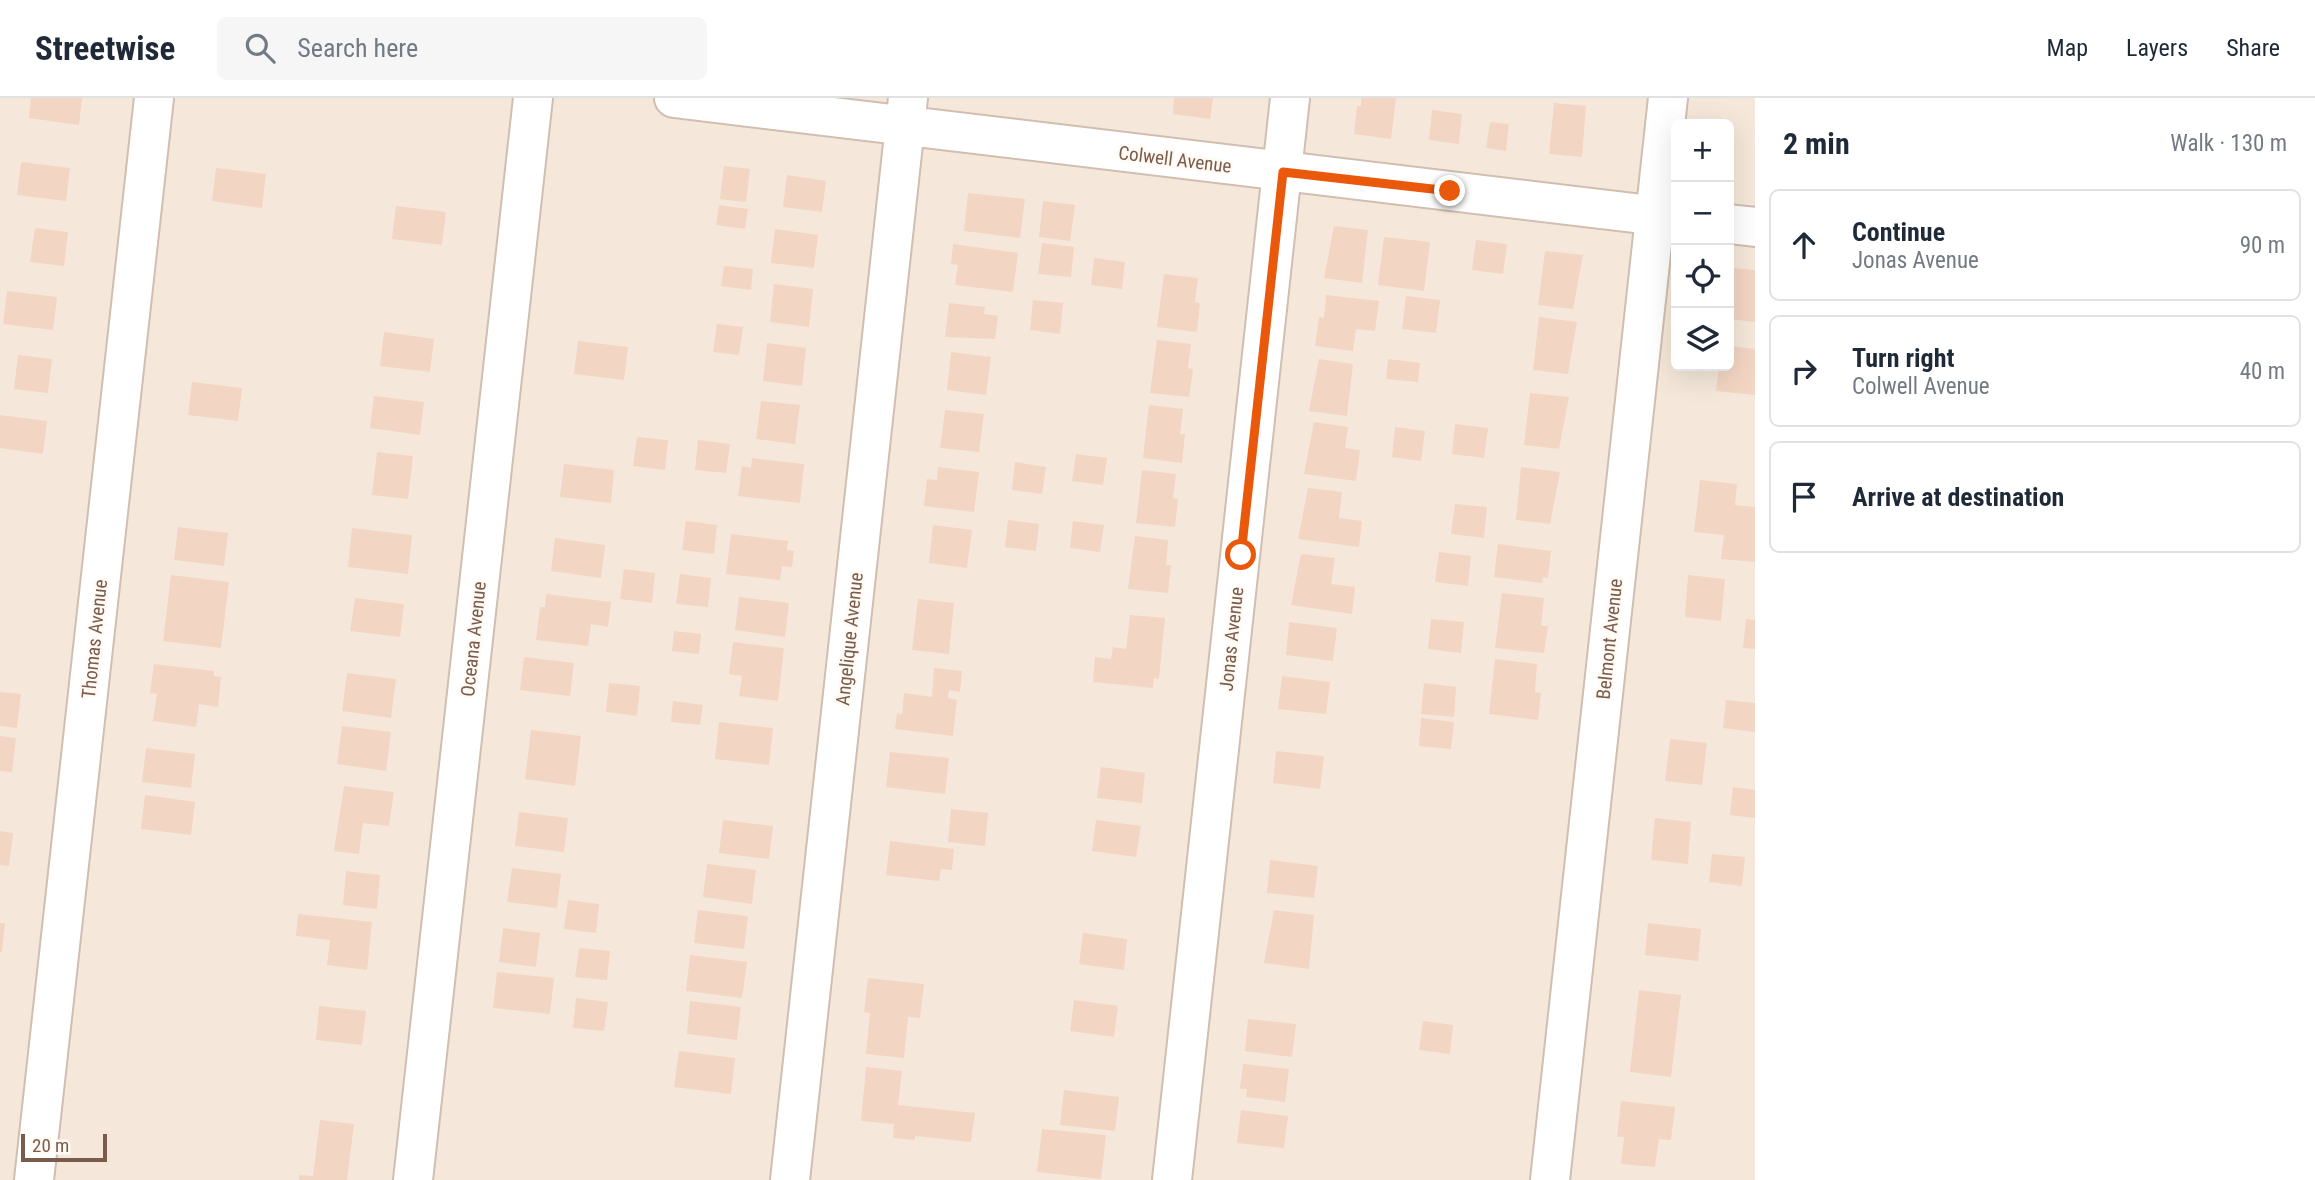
<!DOCTYPE html>
<meta charset="utf-8">
<style>
:root{--surface:#fff;--page:#f6f6f7;--text:#1f2937;--muted:#747a83;--line:#e0e1e3}
body{margin:0;font-family:"Roboto Condensed",sans-serif;background:var(--page);color:var(--text)}
.controls{position:absolute;right:21px;top:21px;display:grid;overflow:hidden;border-radius:10px;box-shadow:0 7px 28px #0002}
.controls button{width:63px;height:63px;display:grid;place-items:center;padding:0;border:0;border-bottom:2px solid var(--line);background:var(--surface);color:var(--text);font:35px sans-serif}
.scale{position:absolute;left:21px;bottom:18px;width:86px;box-sizing:border-box;padding-left:7px;border:4px solid #7a5c4d;border-top:0;font-size:19px;line-height:24px;white-space:nowrap;color:#7a5c4d;-webkit-text-stroke:5px #fffaf3;paint-order:stroke}
.stop{position:absolute;width:21px;height:21px;margin:-16px;border:5px solid #ea580c;border-radius:50%;background:#fff}
.stop.end{background:#ea580c;border-color:#fff;box-shadow:0 2px 7px #0008}
.list{margin:0;padding:0;list-style:none}
h2{display:flex;justify-content:space-between;align-items:center;height:91px;margin:0;padding:0 28px;font-size:30px}
h2 small{font-size:23px;font-weight:400;color:var(--muted)}
.list li{display:grid;grid-template-columns:46px 1fr auto;gap:21px;align-items:center;box-sizing:border-box;height:112px;margin:0 14px 14px;padding:0 14px;border:2px solid var(--line);border-radius:10px}
.list b{display:block;font-size:26px;white-space:nowrap}
.list p{margin:0;font-size:23px;white-space:nowrap;color:var(--muted)}
.list em{font-size:23px;font-style:normal;color:var(--muted)}
.icon{flex:none;width:38px;height:38px;fill:none;stroke:currentColor;stroke-width:2;stroke-linecap:round;stroke-linejoin:round}
.map{position:relative;flex:none;width:1755px;height:1082px;overflow:hidden}
header{display:flex;align-items:center;gap:42px;box-sizing:border-box;height:98px;padding:0 35px;background:var(--surface);border-bottom:2px solid var(--line)}
header strong{font-size:33px}
nav{display:flex;gap:38px;margin-inline-start:auto;font-size:24px}
.search{width:490px;height:63px;background:var(--page);display:flex;align-items:center;gap:18px;box-sizing:border-box;padding:0 24px;border-radius:10px;color:var(--muted);font-size:26px}
main{display:flex}
aside{flex:1;background:var(--surface)}
.map>svg:first-child{display:block}
.residential{fill:#f5e8da;fill-rule:evenodd}
.building{fill:#f3d5c3}
.lines{fill:none;stroke-linecap:round;stroke-linejoin:round}
.minor-casing{stroke:#d1beb0;stroke-width:42}
.minor{stroke:#fff;stroke-width:38}
.route{stroke:#ea580c;stroke-width:9}
.labels{text-anchor:middle;stroke-width:5;stroke-linejoin:round;paint-order:stroke}
.street-label{font-size:19px;fill:#7a5c4d;stroke:#fffaf3}
</style>
<header>
<strong>Streetwise</strong>
<div class="search"><svg class="icon" aria-label="search" viewBox="0 0 24 24"><circle cx="10" cy="10" r="6"/><path d="M15 15l6 6"/></svg>Search here</div>
<nav><a>Map</a><a>Layers</a><a>Share</a></nav>
</header>
<main>
<div class="map">
<svg width="1755" height="1082" viewBox="0 0 1755 1082">
<rect width="100%" height="100%" fill="#fdf6ec"/>
<path class="residential" d="M0 0H1755V1082H0ZM1676 26H1729V268H1676Z"/>
<path class="building" d="M31 0H82L79 27 29 20Z
M1174 0H1213L1210 21 1173 16Z
M1361 0H1396L1391 41 1354 36 1357 8H1361Z
M1554 5 1586 8 1582 59 1549 56Z
M1432 12 1462 16 1459 46 1429 42Z
M1490 24 1509 26 1506 53 1486 50Z
M21 64 70 70 66 103 17 97Z
M724 68 750 71 746 104 720 101Z
M216 70 266 76 262 110 212 103Z
M787 77 826 83 822 114 783 109Z
M968 95 1025 101 1020 140 964 133Z
M1043 103 1075 107 1070 143 1039 139Z
M719 107 748 111 745 131 716 127Z
M396 108 446 114 442 147 392 141Z
M1334 128 1368 132 1362 185 1324 180Z
M35 130 68 134 64 168 30 164Z
M775 131 818 137 814 170 771 165Z
M1384 139 1430 144 1424 193 1378 187Z
M1476 142 1507 146 1503 176 1472 172Z
M1042 145 1074 149 1071 179 1038 176Z
M953 146 1018 155 1013 194 955 187 958 167 951 166Z
M1545 153 1583 157 1573 211 1538 207Z
M1094 160 1125 164 1122 191 1091 187Z
M724 168 753 171 751 192 721 188Z
M1732 170 1755 172V224L1729 221Z
M1164 176 1198 180 1195 204 1200 205 1197 234 1157 229Z
M774 186 813 191 809 229 770 224Z
M7 193 57 199 53 232 3 226Z
M1326 197 1379 203 1375 233 1356 231 1353 253 1315 248 1319 219 1324 220Z
M1406 198 1440 202 1436 235 1402 231Z
M1033 202 1063 205 1060 236 1030 232Z
M949 205 985 209 984 216 998 218 995 241 945 239Z
M1539 219 1577 224 1568 276 1533 272Z
M717 226 743 229 739 257 713 254Z
M384 234 434 241 430 274 380 268Z
M1157 242 1191 246 1188 270 1193 271 1189 299 1150 295Z
M578 243 628 249 624 282 574 276Z
M767 245 806 250 802 288 763 283Z
M1729 248 1755 251V297L1716 293 1719 268H1729Z
M951 254 991 259 986 297 947 292Z
M18 257 52 261 48 295 14 291Z
M1319 261 1353 266 1347 318 1309 313Z
M1388 261 1420 265 1418 284 1386 281Z
M192 284 242 290 238 323 188 317Z
M1530 295 1569 299 1559 351 1524 347Z
M374 298 424 304 420 337 370 330Z
M761 303 800 307 795 346 756 341Z
M1149 307 1183 311 1180 336H1185L1182 365 1143 360Z
M945 312 984 316 979 354 940 350Z
M0 317 47 323 43 356 0 350Z
M1314 324 1348 329 1345 350 1360 352 1356 383 1304 376Z
M1455 326 1488 330 1484 360 1452 356Z
M1395 329 1425 333 1421 363 1392 359Z
M637 339 668 342 665 372 633 368Z
M698 342 730 346 726 375 695 372Z
M377 354 413 358 408 401 372 397Z
M1076 356 1107 360 1103 387 1072 383Z
M752 360 804 366 800 405 738 398 742 368 751 370Z
M1015 364 1046 369 1042 396 1012 392Z
M564 366 614 372 611 405 560 399Z
M938 369 979 374 974 414 924 408 927 381 937 382Z
M1521 369 1560 374 1550 426 1516 422Z
M1142 372 1176 376 1173 400 1178 401 1175 429 1136 425Z
M1700 382 1737 386 1735 407 1755 409V464L1721 461 1724 437 1694 434Z
M1308 390 1342 394 1339 420 1362 423 1359 449 1298 441Z
M1455 406 1487 409 1484 440 1451 436Z
M1008 422 1039 426 1036 453 1005 449Z
M686 423 717 427 714 456 682 452Z
M1073 423 1104 427 1100 454 1070 450Z
M933 427 972 432 967 470 929 465Z
M178 429 228 435 224 468 174 462Z
M352 430 412 437 408 476 348 469Z
M731 436 788 443 787 452 794 453 792 469 782 468 780 482 726 476Z
M1135 438 1168 442 1166 467H1171L1168 495 1128 491Z
M555 440 605 447 601 480 551 473Z
M1498 446 1551 453 1548 480 1543 479 1542 485 1494 479Z
M1439 454 1471 458 1468 488 1435 484Z
M1301 456 1335 460 1331 486 1355 489 1352 516 1291 507Z
M624 471 655 475 652 505 620 501Z
M680 476 711 480 708 509 676 506Z
M171 477 229 484 221 550 163 543Z
M1688 477 1725 481 1721 523 1685 519Z
M1502 495 1544 500 1541 528H1548L1544 555 1495 550Z
M546 496 611 504 608 529 591 526 588 548 536 542 540 509H545Z
M739 499 789 505 785 539 735 532Z
M355 500 404 506 400 539 350 533Z
M918 501 954 505 949 556 912 552Z
M1130 517 1165 520 1159 581 1154 580 1153 590 1093 584 1095 559 1111 561 1113 549 1126 551Z
M1431 521 1464 524 1461 555 1428 551Z
M1746 521 1755 522V551L1743 550Z
M1289 524 1337 530 1333 563 1286 557Z
M674 533 701 536 699 556 672 553Z
M733 544 784 550 778 603 739 598 742 578 729 576Z
M524 559 574 565 570 598 520 592Z
M1495 561 1537 566 1535 594 1541 595 1538 622 1489 616Z
M154 566 214 573V578L221 579 218 609 199 606 196 629 153 623 157 596 150 595Z
M934 570 962 573 960 594 949 592 948 600 957 602 953 638 895 631 897 615 902 616 904 595 932 599Z
M347 575 396 581 391 620 342 613Z
M1282 578 1330 584 1326 616 1278 611Z
M609 585 640 588 637 618 606 614Z
M1424 585 1456 589 1454 619 1421 616Z
M0 594 21 596 17 630 0 628Z
M1726 602 1755 605V634L1723 630Z
M673 603 703 607 700 627 671 624Z
M1421 620 1454 624 1451 651 1419 648Z
M719 624 773 630 769 667 715 661Z
M342 628 391 634 386 673 337 666Z
M531 632 581 638 575 688 525 681Z
M0 638 16 640 12 674 0 673Z
M1670 641 1707 645 1702 687 1665 683Z
M146 650 195 656 191 690 142 684Z
M1276 653 1324 658 1320 691 1273 685Z
M890 654 949 660 945 696 886 689Z
M1101 669 1145 675 1142 705 1097 700Z
M344 688 394 694 389 728 363 725 359 756 334 753Z
M1733 689 1755 692V720L1730 717Z
M145 697 195 704 191 737 141 731Z
M951 711 988 715 985 748 948 744Z
M519 714 568 720 564 754 515 748Z
M1655 720 1691 724 1688 766 1651 762Z
M723 722 773 728 769 761 719 755Z
M1096 722 1141 728 1136 759 1092 753Z
M0 733 13 735 9 768 0 767Z
M890 743 954 751 952 772 941 771 939 783 886 777Z
M1712 756 1745 759 1742 788 1709 784Z
M1270 762 1318 768 1314 800 1267 795Z
M707 766 756 772 752 806 703 799Z
M512 770 561 776 557 810 507 804Z
M346 773 380 777 377 811 343 807Z
M568 802 599 806 596 835 564 831Z
M698 812 748 818 744 851 694 845Z
M1274 812 1314 817 1309 871 1264 865Z
M298 816 372 824 367 872 327 867 330 842 296 838Z
M0 825H5L2 854H0Z
M1648 825 1701 831 1698 863 1645 857Z
M503 830 540 835 536 869 499 864Z
M1083 835 1127 841 1124 872 1079 866Z
M579 850 610 853 607 882 575 879Z
M690 857 747 864 742 900 686 893Z
M497 874 554 880 550 916 493 910Z
M868 880 924 886 920 920 908 919 904 960 866 956 870 915 864 914Z
M1639 892 1681 897 1671 979 1630 974Z
M576 900 608 904 604 933 573 930Z
M1074 902 1118 908 1114 939 1070 933Z
M690 903 741 909 737 942 687 936Z
M319 908 366 913 362 947 316 942Z
M1248 921 1296 926 1292 959 1245 953Z
M1423 923 1453 927 1450 956 1419 952Z
M679 953 735 960 731 996 674 989Z
M1243 966 1289 971 1285 1004 1246 999 1247 991H1240Z
M866 969 902 973 898 1007 975 1015 971 1044 915 1038V1042L893 1040 894 1026 861 1023Z
M1064 992 1119 999 1115 1033 1060 1027Z
M1621 1003 1675 1009 1671 1042 1659 1041 1655 1069 1621 1066 1624 1039H1617Z
M1241 1012 1288 1018 1284 1050 1237 1045Z
M320 1022 354 1026 347 1082H299V1077L313 1078Z
M1042 1031 1106 1037 1101 1081 1037 1074Z"/>
<g class="lines">
<g class="minor-casing">
<path id="minor" d="M674 0 1676 120
M1729 126 1755 129
M34 1082 154 0
M413 1082 533 0
M790 1082 908 0
M1172 1082 1290 0
M1550 1082 1668 0"/>
</g>
<use href="#minor" class="minor"/>
</g>
<g class="lines">
<path class="route" d="M1241 457 1283 74 1450 93"/>
</g>
<g class="labels">
<g class="street-label">
<text transform="translate(1175 61) rotate(7)" y="7">Colwell Avenue</text>
<text transform="translate(94 541) rotate(-84)" y="7">Thomas Avenue</text>
<text transform="translate(473 541) rotate(-84)" y="7">Oceana Avenue</text>
<text transform="translate(849 541) rotate(-84)" y="7">Angelique Avenue</text>
<text transform="translate(1231 541) rotate(-84)" y="7">Jonas Avenue</text>
<text transform="translate(1609 541) rotate(-84)" y="7">Belmont Avenue</text>
</g>
</g>
</svg>
<div class="controls">
<button>+</button>
<button>−</button>
<button><svg class="icon" aria-label="locate" viewBox="0 0 24 24"><circle cx="12" cy="12" r="6"/><path d="M12 2v4M12 18v4M2 12h4M18 12h4"/></svg></button>
<button><svg class="icon" aria-label="layers" viewBox="0 0 24 24"><path d="M12 4l9 5-9 5-9-5zM3 14l9 5 9-5"/></svg></button>
</div>
<div class="scale">20 m</div>
<div class="stop" style="left:1241px;top:457px"></div>
<div class="stop end" style="left:1450px;top:93px"></div>
</div>
<aside>
<h2>2 min<small>Walk · 130 m</small></h2>
<ul class="list">
<li><svg class="icon" aria-label="ahead" viewBox="0 0 24 24"><path d="M12 20V5M6 11l6-6 6 6"/></svg><div><b>Continue</b><p>Jonas Avenue</p></div><em>90 m</em></li>
<li><svg class="icon" aria-label="right" viewBox="0 0 24 24"><path d="M7 20v-9h11M14 6l5 5-5 5"/></svg><div><b>Turn right</b><p>Colwell Avenue</p></div><em>40 m</em></li>
<li><svg class="icon" aria-label="arrive" viewBox="0 0 24 24"><path d="M6 21V4h12l-3 4 3 4H6"/></svg><div><b>Arrive at destination</b></div></li>
</ul>
</aside>
</main>
